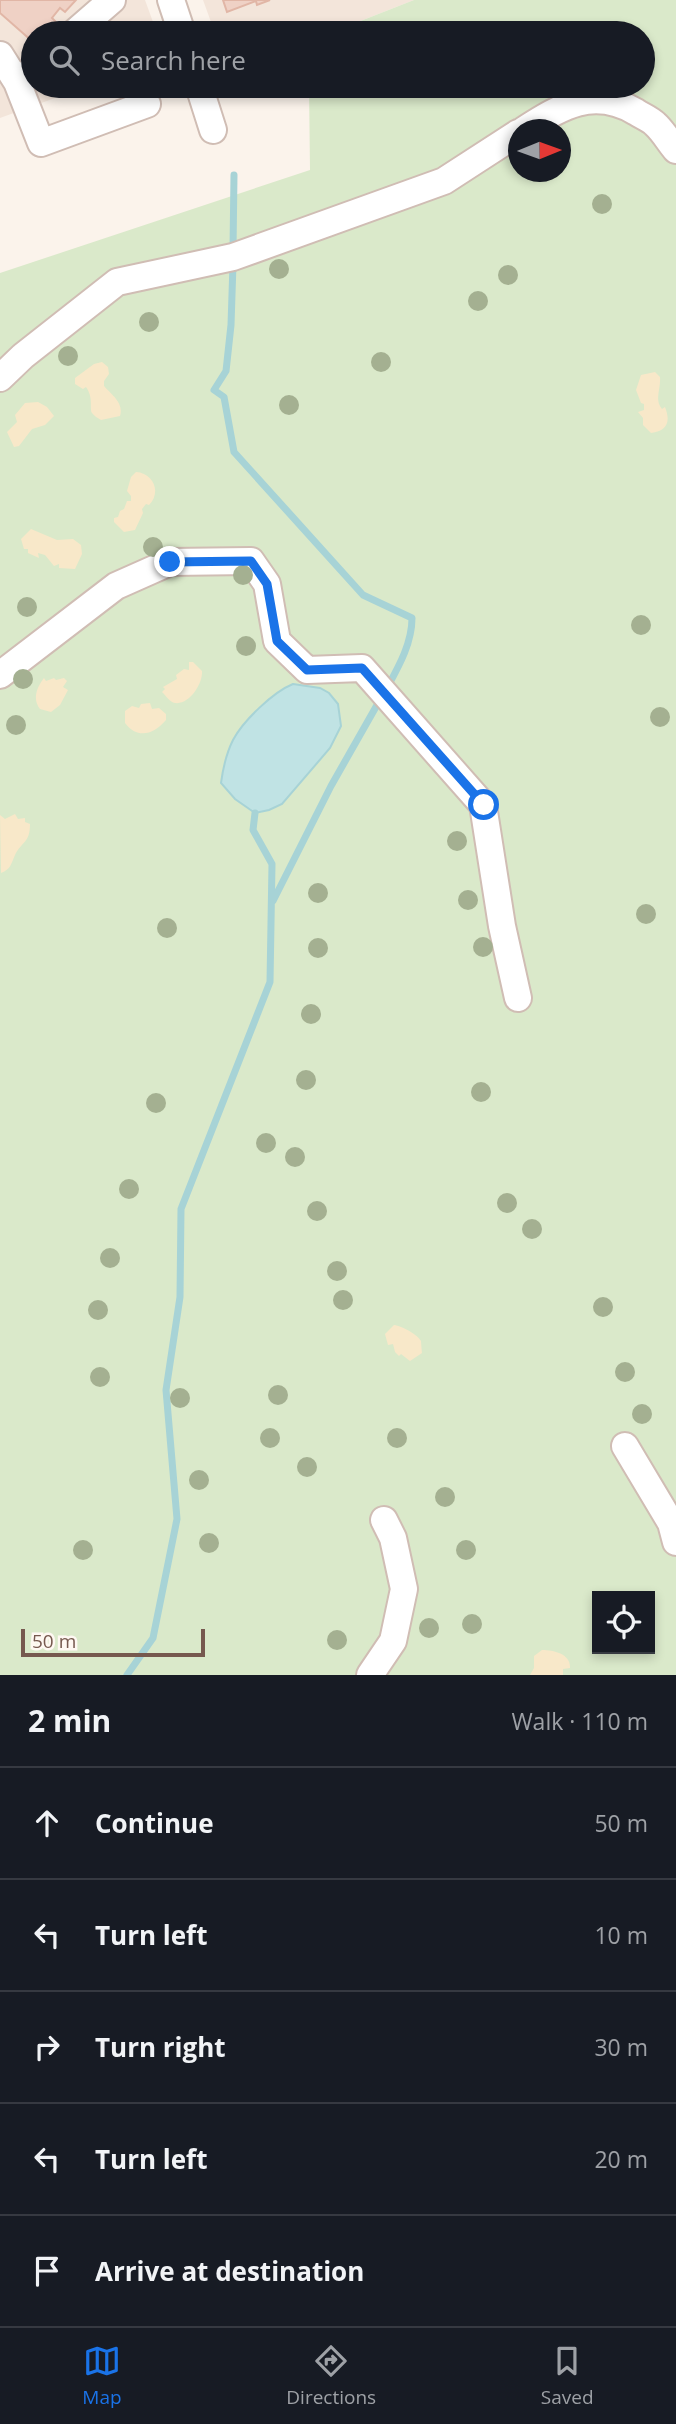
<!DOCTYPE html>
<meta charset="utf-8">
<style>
:root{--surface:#171b24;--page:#20242c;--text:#f1f3f6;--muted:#9ea1a6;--line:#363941;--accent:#1a73e8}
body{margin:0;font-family:"Open Sans",sans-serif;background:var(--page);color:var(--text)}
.controls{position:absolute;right:21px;bottom:21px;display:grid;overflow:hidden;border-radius:0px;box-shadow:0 4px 10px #0003}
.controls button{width:63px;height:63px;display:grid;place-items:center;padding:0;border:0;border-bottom:2px solid var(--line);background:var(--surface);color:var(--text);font:35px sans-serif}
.compass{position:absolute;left:508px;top:119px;width:63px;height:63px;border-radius:50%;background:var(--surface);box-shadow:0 4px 10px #0003;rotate:89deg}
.scale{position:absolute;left:21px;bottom:18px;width:184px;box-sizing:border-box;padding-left:7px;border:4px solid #76594f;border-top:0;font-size:19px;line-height:24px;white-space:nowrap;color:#76594f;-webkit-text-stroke:5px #fef8f2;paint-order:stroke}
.stop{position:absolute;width:21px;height:21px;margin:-16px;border:5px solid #1a73e8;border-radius:50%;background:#fff}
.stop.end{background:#1a73e8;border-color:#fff;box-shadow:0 2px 7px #0008}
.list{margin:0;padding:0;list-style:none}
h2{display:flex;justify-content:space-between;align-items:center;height:91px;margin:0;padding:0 28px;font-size:30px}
h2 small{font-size:23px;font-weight:400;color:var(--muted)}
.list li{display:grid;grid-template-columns:46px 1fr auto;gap:21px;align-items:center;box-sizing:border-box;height:112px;padding:0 28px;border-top:2px solid var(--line)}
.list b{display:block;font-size:26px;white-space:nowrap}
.list em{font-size:23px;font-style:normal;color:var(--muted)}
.icon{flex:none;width:38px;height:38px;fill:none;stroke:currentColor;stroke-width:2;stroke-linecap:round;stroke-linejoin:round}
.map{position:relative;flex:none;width:676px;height:1675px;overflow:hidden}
.search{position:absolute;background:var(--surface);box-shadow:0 4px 10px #0003;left:21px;right:21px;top:21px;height:77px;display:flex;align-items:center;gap:18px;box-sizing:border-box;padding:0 24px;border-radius:38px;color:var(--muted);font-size:26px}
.sheet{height:651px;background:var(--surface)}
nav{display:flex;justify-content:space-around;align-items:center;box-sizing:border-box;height:98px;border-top:2px solid var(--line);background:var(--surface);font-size:19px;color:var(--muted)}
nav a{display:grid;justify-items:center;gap:4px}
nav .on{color:var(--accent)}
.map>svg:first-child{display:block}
.residential{fill:#f3e5da}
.green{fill:#dae9ca;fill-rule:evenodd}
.sand{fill:#f8e8c9}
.water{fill:#c0e3e4;stroke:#a7d3d6;stroke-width:2}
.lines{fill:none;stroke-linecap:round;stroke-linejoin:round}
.stream{stroke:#a7d3d6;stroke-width:7}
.building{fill:#efd1c5;stroke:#e1b6a6;stroke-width:2}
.minor-casing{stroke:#d0bdb4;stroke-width:30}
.minor{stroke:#fff;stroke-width:26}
.tree{fill:#a4b091}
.route{stroke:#1a73e8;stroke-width:9}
</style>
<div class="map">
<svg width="676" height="1675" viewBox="0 0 676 1675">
<rect width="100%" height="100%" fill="#fbf3eb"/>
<path class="residential" d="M0 0H145L157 33H33V86H88L0 118Z
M203 0H414L330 33H215Z"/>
<path class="green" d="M414 0H676V1675H0V273L310 170 309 86H643V33H330ZM518 130H560V172H518ZM597 1596H650V1649H597Z"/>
<path class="sand" d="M102 362 108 367 109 374 104 381V386C112 395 124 403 120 416L101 420C98 418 94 416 92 413 89 409 94 398 86 387L83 389 75 384V378L94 364Z
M655 372 660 377C661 389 654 400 662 409L665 407C671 422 667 431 651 433L643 425V418L638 412 644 410V404L641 403 636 390 641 375Z
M38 402 47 407 54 416 45 425 32 429 19 446 14 447 7 432 17 422 15 415 25 403Z
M136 472C153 473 162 492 149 505L146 504 142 509 143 513 135 530 124 532 114 522V518L118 517 120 511 124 509 127 501H131V496L127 491 131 477Z
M31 529 57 540 73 539 81 545 82 554 75 569 59 568V564L54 566 45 555 38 553 39 558 28 553V549H24L21 539Z
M189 662H193L202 671C203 683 190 705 175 703 170 702 166 696 162 692L165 689 163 687 177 679 176 675 184 669 189 670Z
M44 678 46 681 54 678 56 680 64 678 67 681 63 687 68 690 60 705 51 712 40 709C32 699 37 687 44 678Z
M150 703 152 709 159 708 166 714V720C154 734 138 740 125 723V711L132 706 139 708 141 704Z
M15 814 18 819 25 818V822L30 824C30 843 22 841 15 855 11 864 11 869 1 873L0 815 5 819Z
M394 1325C402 1326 417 1334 421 1341 421 1342 422 1353 422 1353L410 1361 401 1354 399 1356 395 1352 393 1344 388 1345 385 1334Z
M542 1650C554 1650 571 1654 570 1668L563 1669V1675H530L534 1668V1656Z"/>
<path class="water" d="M293 684 320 688 329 693 338 704 341 726 330 748 282 804 269 810 255 813 235 799 221 783C223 768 226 754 233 740 243 721 273 692 293 684Z"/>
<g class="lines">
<path class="stream" d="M233 249 234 175
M233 264 231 325 226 371 214 390 224 397 234 452 363 595 412 618C412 643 399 666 387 688
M273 901 331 786 381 698
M127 1675 153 1638 177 1519 166 1390 180 1297 181 1209 270 982 272 864 253 830 255 813"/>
</g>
<path class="building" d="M0 0H76L65 12 60 8 52 18 56 22 46 33H33V42L0 13Z
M223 0H270L257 5 256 1 227 12Z"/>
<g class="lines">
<g class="minor-casing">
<path id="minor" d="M171 0 182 33
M74 33 112 0
M0 55 17 82
M33 69 17 82 41 143 147 104
M199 86 213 130
M524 130C561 106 594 87 636 112 642 116 650 119 655 124 663 131 669 142 676 150
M0 378 23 356 117 282 233 257 444 181 518 133
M0 675 116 586 170 562 251 561 267 584 277 641 307 670 362 668 483 805 502 926 518 998
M625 1446 671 1523 676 1542
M370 1675 393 1641 404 1589 393 1538 384 1520"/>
</g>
<use href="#minor" class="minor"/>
</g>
<g class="tree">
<circle cx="602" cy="204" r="10"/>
<circle cx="279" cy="269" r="10"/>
<circle cx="508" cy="275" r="10"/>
<circle cx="478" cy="301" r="10"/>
<circle cx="149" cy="322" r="10"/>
<circle cx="68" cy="356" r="10"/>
<circle cx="381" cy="362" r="10"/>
<circle cx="289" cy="405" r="10"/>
<circle cx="153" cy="547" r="10"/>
<circle cx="243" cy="575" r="10"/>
<circle cx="27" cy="607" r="10"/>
<circle cx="641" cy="625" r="10"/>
<circle cx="246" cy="646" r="10"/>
<circle cx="23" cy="679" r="10"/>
<circle cx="660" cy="717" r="10"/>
<circle cx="16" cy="725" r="10"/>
<circle cx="457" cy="841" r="10"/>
<circle cx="318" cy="893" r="10"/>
<circle cx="468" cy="900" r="10"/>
<circle cx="646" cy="914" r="10"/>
<circle cx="167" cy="928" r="10"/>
<circle cx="483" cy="947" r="10"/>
<circle cx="318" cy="948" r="10"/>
<circle cx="311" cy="1014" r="10"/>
<circle cx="306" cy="1080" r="10"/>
<circle cx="481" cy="1092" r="10"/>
<circle cx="156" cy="1103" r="10"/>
<circle cx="266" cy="1143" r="10"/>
<circle cx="295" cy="1157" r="10"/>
<circle cx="129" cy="1189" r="10"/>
<circle cx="507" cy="1203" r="10"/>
<circle cx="317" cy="1211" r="10"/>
<circle cx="532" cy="1229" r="10"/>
<circle cx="110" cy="1258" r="10"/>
<circle cx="337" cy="1271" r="10"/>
<circle cx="343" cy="1300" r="10"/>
<circle cx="603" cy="1307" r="10"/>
<circle cx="98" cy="1310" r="10"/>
<circle cx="625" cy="1372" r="10"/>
<circle cx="100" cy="1377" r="10"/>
<circle cx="278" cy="1395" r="10"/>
<circle cx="180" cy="1398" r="10"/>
<circle cx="642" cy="1414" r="10"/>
<circle cx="270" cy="1438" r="10"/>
<circle cx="397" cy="1438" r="10"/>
<circle cx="307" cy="1467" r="10"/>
<circle cx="199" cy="1480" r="10"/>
<circle cx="445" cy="1497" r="10"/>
<circle cx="209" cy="1543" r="10"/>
<circle cx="83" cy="1550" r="10"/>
<circle cx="466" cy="1550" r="10"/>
<circle cx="472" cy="1624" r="10"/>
<circle cx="429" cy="1628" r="10"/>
<circle cx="337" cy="1640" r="10"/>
</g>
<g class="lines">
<path class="route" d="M170 562 251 561 267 584 277 641 307 670 362 668 484 805"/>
</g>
</svg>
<div class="controls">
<button><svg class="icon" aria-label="locate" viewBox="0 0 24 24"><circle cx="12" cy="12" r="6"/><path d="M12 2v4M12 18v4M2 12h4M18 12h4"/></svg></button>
</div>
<svg class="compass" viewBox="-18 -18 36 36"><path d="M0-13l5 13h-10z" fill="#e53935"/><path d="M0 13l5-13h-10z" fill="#9ea1a6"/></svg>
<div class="scale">50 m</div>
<div class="stop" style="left:484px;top:805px"></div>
<div class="stop end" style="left:170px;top:562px"></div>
<div class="search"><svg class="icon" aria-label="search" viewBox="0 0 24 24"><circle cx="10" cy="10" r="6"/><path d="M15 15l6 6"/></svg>Search here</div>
</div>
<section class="sheet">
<h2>2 min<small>Walk · 110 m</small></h2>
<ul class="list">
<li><svg class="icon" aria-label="ahead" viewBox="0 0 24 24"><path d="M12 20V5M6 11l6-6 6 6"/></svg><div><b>Continue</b></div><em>50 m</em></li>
<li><svg class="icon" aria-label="left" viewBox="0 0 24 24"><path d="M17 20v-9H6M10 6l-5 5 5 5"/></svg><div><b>Turn left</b></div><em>10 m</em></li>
<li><svg class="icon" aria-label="right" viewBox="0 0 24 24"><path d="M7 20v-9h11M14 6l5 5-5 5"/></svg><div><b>Turn right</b></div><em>30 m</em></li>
<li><svg class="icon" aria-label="left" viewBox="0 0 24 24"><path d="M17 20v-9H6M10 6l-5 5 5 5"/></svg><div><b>Turn left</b></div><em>20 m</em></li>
<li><svg class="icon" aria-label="arrive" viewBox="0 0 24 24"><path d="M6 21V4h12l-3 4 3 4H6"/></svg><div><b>Arrive at destination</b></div></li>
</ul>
</section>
<nav>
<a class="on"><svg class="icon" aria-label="map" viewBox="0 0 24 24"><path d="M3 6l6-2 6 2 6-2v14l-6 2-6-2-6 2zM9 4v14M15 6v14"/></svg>Map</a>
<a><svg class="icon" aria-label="directions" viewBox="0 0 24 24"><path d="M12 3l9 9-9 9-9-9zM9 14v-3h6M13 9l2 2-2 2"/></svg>Directions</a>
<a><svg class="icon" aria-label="saved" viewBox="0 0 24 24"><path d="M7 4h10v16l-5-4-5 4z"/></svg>Saved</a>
</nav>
